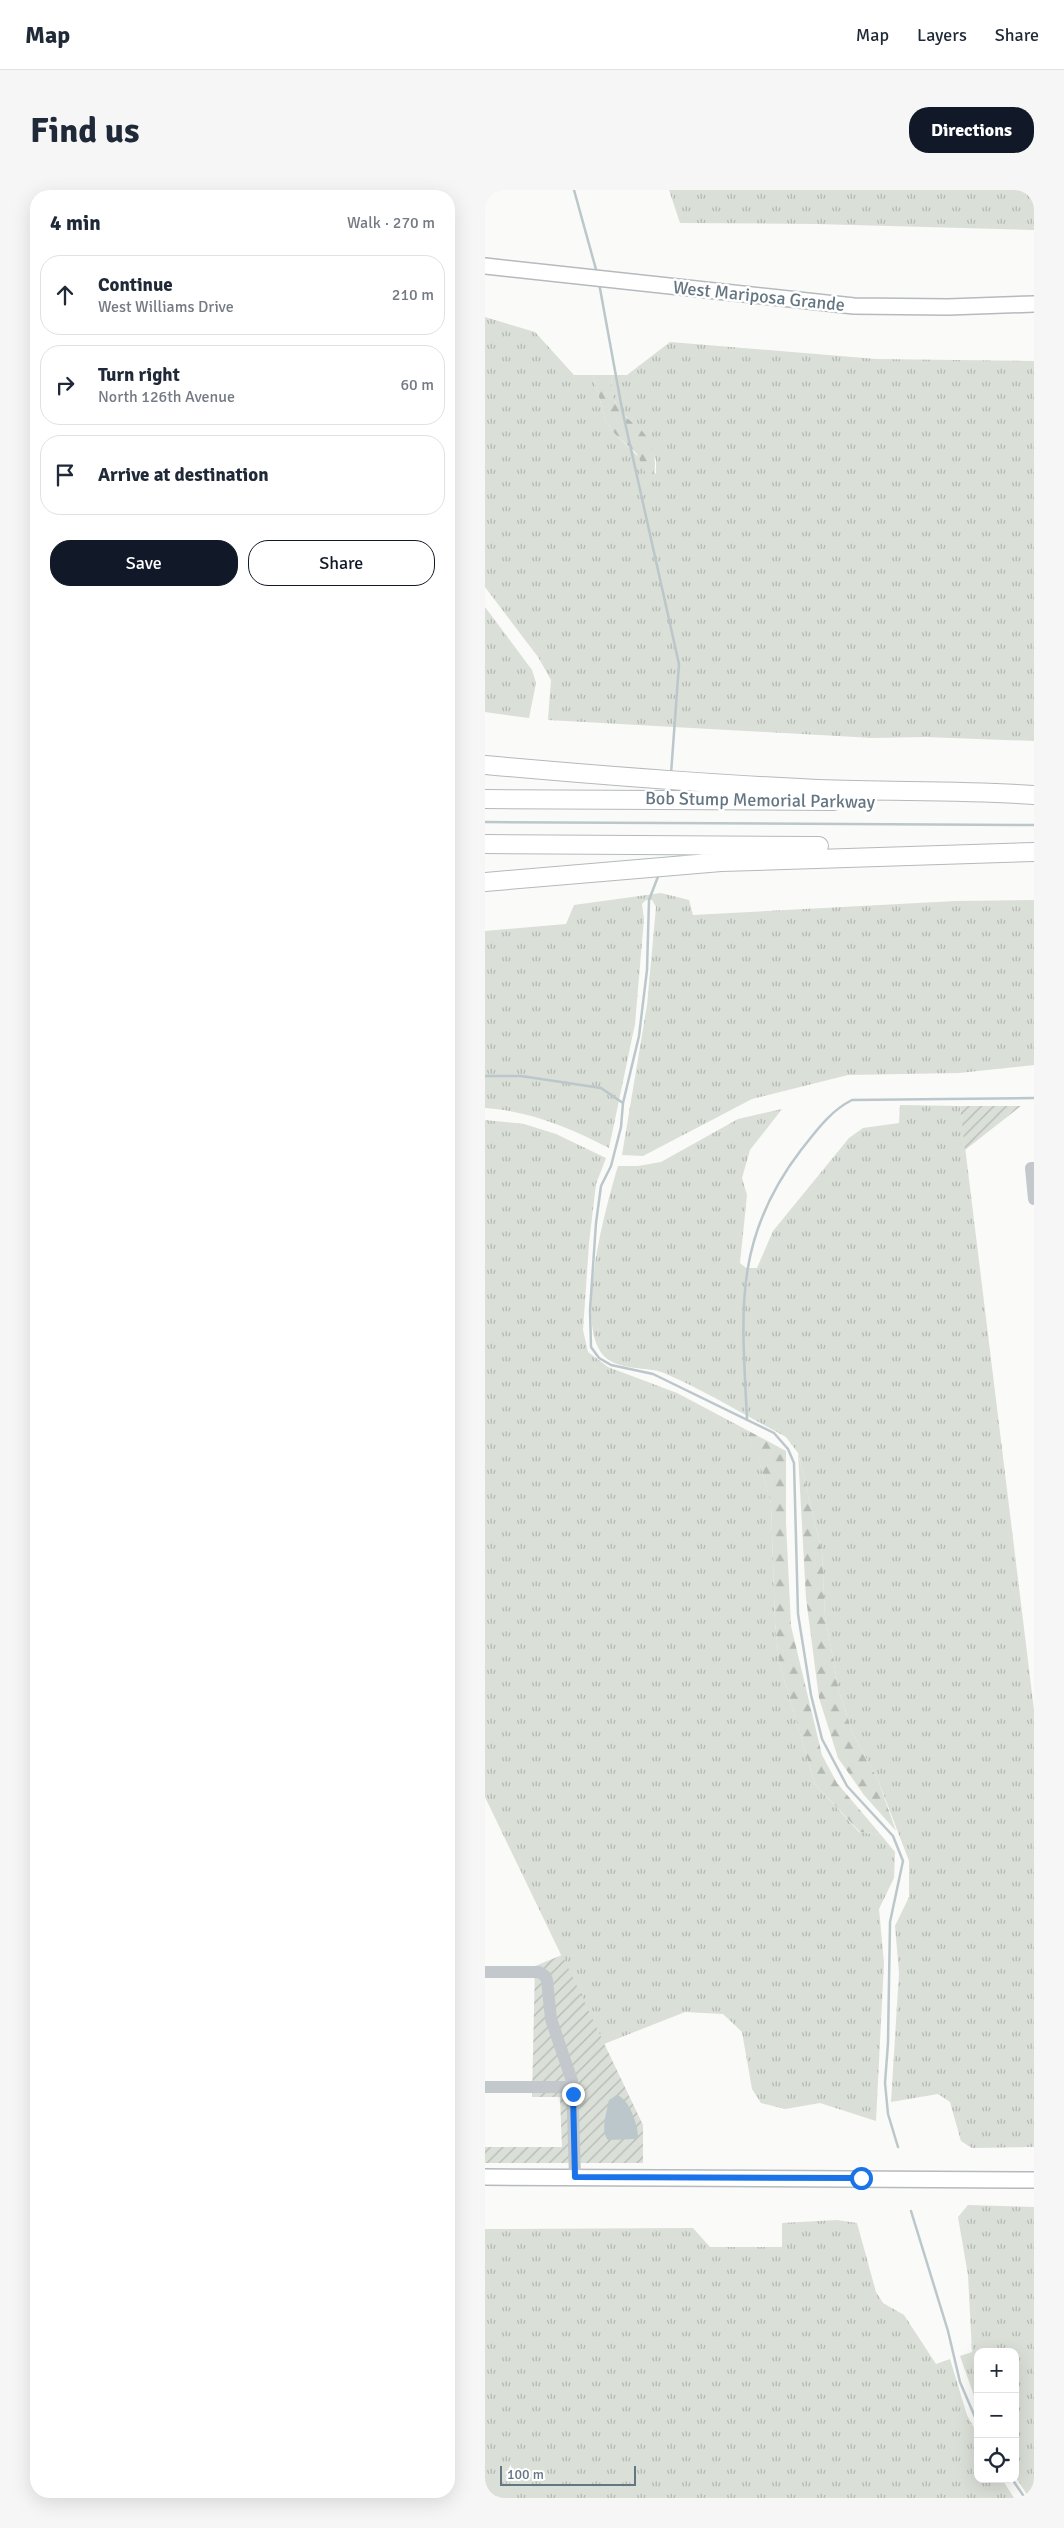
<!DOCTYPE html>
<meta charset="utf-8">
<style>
:root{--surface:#fff;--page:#f6f6f7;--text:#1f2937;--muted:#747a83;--line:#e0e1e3;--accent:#111827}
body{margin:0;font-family:Signika,sans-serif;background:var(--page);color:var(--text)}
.controls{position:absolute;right:15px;bottom:15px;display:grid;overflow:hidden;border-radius:10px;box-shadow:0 5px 20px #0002}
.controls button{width:45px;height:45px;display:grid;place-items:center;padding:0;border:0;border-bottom:1px solid var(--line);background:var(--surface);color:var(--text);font:25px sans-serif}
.scale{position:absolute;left:15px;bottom:12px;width:136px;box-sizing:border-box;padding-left:5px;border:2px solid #657683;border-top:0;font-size:14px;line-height:18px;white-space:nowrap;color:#657683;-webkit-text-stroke:4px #fff;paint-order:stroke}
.stop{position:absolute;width:15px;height:15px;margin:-11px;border:4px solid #1a73e8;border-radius:50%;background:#fff}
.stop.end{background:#1a73e8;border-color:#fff;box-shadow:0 1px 5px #0008}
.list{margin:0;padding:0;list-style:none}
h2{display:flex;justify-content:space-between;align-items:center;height:65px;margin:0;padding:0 20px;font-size:21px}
h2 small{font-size:16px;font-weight:400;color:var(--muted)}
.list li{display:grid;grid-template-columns:32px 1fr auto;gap:15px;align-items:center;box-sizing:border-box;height:80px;margin:0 10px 10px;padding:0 10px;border:1px solid var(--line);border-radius:20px}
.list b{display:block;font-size:19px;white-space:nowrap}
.list p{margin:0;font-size:16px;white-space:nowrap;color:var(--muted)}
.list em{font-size:16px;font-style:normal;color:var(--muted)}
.actions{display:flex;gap:10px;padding:15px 20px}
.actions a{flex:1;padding:11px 0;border:1px solid var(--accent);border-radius:20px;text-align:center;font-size:18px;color:var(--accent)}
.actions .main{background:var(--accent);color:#fff}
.icon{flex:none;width:28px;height:28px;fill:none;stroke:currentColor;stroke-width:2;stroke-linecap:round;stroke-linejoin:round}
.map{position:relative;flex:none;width:549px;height:2308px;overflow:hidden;border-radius:20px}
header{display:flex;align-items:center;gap:30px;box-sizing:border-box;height:70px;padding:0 25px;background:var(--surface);border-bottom:1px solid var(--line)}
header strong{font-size:24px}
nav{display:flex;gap:28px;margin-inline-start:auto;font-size:18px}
.intro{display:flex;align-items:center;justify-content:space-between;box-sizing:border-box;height:120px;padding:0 30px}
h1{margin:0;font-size:35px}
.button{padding:12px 22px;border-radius:20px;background:var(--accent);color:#fff;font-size:18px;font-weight:700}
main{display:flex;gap:30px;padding:0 30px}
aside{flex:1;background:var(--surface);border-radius:20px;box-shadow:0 5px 20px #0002}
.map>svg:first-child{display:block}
.grass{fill:url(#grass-tufts)}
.forest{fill:url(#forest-firs)}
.garden{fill:url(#garden-furrows)}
.water{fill:#bbc7cb}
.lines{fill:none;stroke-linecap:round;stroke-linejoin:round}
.stream{stroke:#bbc7cb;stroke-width:2.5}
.major-casing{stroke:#b5babe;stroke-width:18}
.highway-casing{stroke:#b4b9bd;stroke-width:20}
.minor{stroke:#c3c8cc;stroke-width:12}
.major{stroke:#fff;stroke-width:15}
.highway{stroke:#fff;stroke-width:18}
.route{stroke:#1a73e8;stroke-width:6}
.labels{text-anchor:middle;stroke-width:5;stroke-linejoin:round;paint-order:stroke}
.street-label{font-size:18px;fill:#657683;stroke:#fff}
</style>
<header>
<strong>Map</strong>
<nav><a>Map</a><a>Layers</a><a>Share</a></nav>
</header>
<div class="intro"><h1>Find us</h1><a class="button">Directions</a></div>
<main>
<aside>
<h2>4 min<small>Walk · 270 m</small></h2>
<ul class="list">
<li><svg class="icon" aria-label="ahead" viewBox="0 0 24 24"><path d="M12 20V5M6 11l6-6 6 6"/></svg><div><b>Continue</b><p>West Williams Drive</p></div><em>210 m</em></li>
<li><svg class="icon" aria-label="right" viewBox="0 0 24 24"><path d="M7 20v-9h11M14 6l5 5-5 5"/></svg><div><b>Turn right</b><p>North 126th Avenue</p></div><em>60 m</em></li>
<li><svg class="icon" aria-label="arrive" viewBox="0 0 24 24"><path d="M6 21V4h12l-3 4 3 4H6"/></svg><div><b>Arrive at destination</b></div></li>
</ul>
<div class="actions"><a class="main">Save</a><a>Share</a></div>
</aside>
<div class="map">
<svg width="549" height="2308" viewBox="0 0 549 2308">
<defs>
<pattern id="grass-tufts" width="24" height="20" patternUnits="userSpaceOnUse" patternTransform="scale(1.25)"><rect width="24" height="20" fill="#dadfd7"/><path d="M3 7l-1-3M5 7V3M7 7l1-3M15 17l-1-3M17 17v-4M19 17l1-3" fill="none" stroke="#b4b9b4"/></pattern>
<pattern id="forest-firs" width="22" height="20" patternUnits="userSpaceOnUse" patternTransform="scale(1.25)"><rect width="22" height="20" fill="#dadfd7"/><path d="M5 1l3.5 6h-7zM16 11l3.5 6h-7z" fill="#b4b9b4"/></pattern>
<pattern id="garden-furrows" width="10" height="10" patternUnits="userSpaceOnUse" patternTransform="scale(1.25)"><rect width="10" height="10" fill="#dadfd7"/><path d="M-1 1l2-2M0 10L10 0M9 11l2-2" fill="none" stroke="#b4b9b4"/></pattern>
</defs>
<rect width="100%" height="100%" fill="#fafaf8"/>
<path class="grass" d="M184 0H549V40L331 34 195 33Z
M0 127 50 142 89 185H108L121 232 130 244 171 284V270L160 244 134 220 127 206 126 185H142L185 152 391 169 549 171V551L440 547 388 548 63 530 66 490 53 467 0 397Z
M0 417 47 480 51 493 44 528 0 522Z
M176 703 204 710 208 725 471 711 549 710V875L474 883 363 885 267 909 158 966 137 965 162 815 171 717 167 710H161L157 714 159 729 150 834 124 958C85 938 45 921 0 918V741L81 734 89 715Z
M415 915 475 916 549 1520V1957L487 1958 476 1951 465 1912 453 1904 406 1912 414 1783 410 1736 424 1707V1671L393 1590 368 1544 354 1501 340 1426 337 1362 313 1263 301 1247C261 1226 221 1201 179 1183 161 1176 132 1181 118 1165 89 1132 121 1016 133 976H153L176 972 253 929 297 919 265 960 257 988 262 1005 255 1073 261 1078H272L288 1041 364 948 378 938 414 933Z
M0 930 39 934 71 944 121 968 111 994 104 1053 98 1140 103 1162 123 1177 192 1203 260 1239 273 1267 286 1313 290 1432 294 1472 330 1594 374 1642 396 1645 410 1662 409 1688 394 1719 399 1773 391 1931 335 1913 300 1919 276 1913 267 1899 257 1842 238 1824 200 1822 119 1854 0 1607Z
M483 2015 549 2017V2308H544L530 2286V2162H493V2217L475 2166 487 2162 483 2085 473 2027Z
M352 2030 372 2033 391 2102 398 2113 419 2125 451 2174 465 2169 482 2225 493 2245V2289H517L529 2308H0V2039L208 2038 225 2057H297V2033Z"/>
<path class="forest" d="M108 185H126C127 198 126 208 134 219 140 228 151 234 159 243 170 256 174 278 165 293L152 264 130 244 121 232Z
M260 1239 301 1261V1333L306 1436 337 1565 352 1593 396 1645 375 1642 330 1594 294 1472 290 1432 286 1313 273 1268Z
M313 1263 337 1362 340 1426 354 1501 368 1544 393 1590 411 1641 379 1605 353 1568 334 1508 321 1408Z"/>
<path class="garden" d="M475 916H536L480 960Z
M77 1765 158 1935V1973H0V1957H77L75 1907H47L50 1776Z"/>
<path class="water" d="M132 1905C144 1909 153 1935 153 1946L150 1949 123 1950C115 1940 122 1922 124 1910Z"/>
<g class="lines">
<path class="stream" d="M89 0 112 83
M114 93 137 219 194 474 186 584
M0 632 549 635
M174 684 164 710 162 780 154 846 138 913 136 937 126 976 116 996 111 1033 105 1120 106 1157 114 1168 126 1175 168 1184 289 1243 303 1259 309 1273 313 1424 326 1505 337 1549 362 1596 408 1646 418 1671 405 1732 403 1853 400 1893 403 1924 413 1957
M0 886H36L116 898 138 913
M262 1229C257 1124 247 1050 316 960 331 941 345 921 367 910L549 908
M426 2021 463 2141 475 2192 493 2234
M527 2289 540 2308"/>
<g class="major-casing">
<path id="major" d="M0 76 369 116 463 117 549 114
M0 1987 549 1990"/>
</g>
<g class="highway-casing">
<path id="highway" d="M0 575C111 585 222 594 333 599 405 602 477 600 549 605
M0 609 349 611
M0 654 334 656
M0 692 236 672 549 662"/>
</g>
<path class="minor" d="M549 978H546L549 1009
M0 1782H54L60 1786 62 1790 66 1829 87 1891 90 1987
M0 1897H88"/>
<use href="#major" class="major"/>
<use href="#highway" class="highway"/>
</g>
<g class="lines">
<path class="route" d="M88 1904 90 1987 376 1988"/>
</g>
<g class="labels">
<g class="street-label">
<text transform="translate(274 106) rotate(6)" y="6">West Mariposa Grande</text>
<text transform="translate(275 610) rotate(1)" y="6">Bob Stump Memorial Parkway</text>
</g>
</g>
</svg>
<div class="controls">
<button>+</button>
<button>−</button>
<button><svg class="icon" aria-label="locate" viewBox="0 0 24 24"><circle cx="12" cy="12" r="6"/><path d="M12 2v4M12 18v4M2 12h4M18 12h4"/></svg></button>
</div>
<div class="scale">100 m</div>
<div class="stop" style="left:376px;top:1988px"></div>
<div class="stop end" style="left:88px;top:1904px"></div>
</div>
</main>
